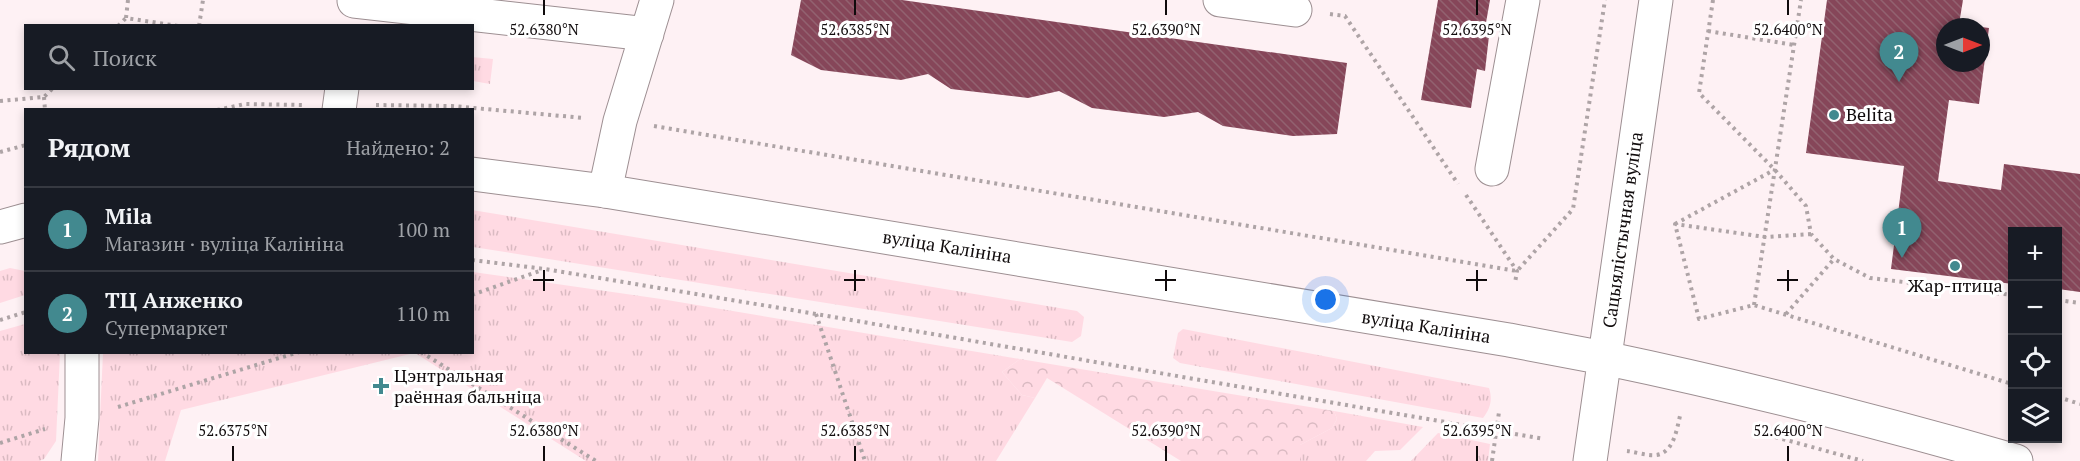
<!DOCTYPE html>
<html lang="ru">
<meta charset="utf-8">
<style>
:root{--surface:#171b24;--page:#242831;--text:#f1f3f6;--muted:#9ea1a6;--line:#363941;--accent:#42898f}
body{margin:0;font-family:"PT Serif",serif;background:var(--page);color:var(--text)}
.controls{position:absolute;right:18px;bottom:18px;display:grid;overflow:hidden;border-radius:0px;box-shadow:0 3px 9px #0003}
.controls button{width:54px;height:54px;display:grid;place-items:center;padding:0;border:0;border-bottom:2px solid var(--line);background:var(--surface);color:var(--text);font:30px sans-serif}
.compass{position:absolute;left:1936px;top:18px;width:54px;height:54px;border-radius:50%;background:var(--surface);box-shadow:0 3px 9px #0003;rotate:90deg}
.you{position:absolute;left:1326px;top:300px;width:21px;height:21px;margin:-15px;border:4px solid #fff;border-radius:50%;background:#1a73e8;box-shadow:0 0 0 9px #1a73e833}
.badge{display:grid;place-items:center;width:39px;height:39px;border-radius:50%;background:var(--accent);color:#fff;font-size:20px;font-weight:700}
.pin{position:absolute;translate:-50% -50px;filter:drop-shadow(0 2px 3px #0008)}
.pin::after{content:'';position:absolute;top:32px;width:21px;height:18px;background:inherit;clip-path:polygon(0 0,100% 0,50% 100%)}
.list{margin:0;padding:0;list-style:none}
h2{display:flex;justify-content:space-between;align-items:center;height:78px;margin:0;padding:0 24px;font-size:26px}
h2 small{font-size:20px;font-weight:400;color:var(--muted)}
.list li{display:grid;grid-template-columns:39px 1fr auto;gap:18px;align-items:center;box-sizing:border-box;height:84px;padding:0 24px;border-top:2px solid var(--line)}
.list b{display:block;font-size:22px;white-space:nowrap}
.list p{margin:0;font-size:20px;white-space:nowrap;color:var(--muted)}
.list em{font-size:20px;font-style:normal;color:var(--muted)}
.icon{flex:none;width:33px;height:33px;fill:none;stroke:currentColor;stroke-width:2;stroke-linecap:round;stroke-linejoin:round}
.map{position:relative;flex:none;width:2080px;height:461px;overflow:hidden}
.search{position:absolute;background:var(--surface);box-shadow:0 3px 9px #0003;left:24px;top:24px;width:450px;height:66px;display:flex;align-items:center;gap:15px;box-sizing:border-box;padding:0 21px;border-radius:0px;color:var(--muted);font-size:22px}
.panel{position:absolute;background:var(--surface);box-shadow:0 3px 9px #0003;left:24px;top:108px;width:450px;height:246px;border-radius:0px}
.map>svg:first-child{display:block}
.grass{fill:url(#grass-tufts)}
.forest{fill:url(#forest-crowns)}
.building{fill:url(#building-back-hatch);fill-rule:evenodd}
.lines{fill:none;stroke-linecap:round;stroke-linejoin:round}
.minor-casing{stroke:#9d8f92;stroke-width:35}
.major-casing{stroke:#9d8f92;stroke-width:35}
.path{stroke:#aea4a6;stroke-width:4;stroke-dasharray:3 4.5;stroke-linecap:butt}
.minor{stroke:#fff;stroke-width:33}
.major{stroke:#fff;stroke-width:33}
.ticks{fill:none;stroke:#100b0c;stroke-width:2}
.poi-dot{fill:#42898f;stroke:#fff;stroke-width:2}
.labels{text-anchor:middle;stroke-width:6;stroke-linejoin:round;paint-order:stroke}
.poi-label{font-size:18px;fill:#100b0c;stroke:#fff;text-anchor:start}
.street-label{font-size:18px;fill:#100b0c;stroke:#fff}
.ticks-label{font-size:15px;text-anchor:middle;fill:#100b0c;stroke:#fff;stroke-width:6;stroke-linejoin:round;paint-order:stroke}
</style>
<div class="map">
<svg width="2080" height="461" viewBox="0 0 2080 461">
<defs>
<pattern id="grass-tufts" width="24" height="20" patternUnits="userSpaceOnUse" patternTransform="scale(1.5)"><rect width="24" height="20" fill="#ffdae3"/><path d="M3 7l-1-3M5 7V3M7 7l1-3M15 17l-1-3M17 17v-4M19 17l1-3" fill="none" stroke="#dabac2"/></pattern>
<pattern id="forest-crowns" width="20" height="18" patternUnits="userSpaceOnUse" patternTransform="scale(1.5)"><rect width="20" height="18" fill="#ffdae3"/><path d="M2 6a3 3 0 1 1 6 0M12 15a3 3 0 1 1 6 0" fill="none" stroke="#dabac2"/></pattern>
<pattern id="building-back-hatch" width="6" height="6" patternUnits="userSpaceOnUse" patternTransform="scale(1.5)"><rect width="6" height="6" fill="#864659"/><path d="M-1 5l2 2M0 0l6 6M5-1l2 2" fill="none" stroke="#926270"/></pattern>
</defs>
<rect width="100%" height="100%" fill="#fef1f4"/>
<path class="grass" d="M472 57 493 59 490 84 473 81Z
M472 210 1077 311 1084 317 1081 336 1072 342 473 247Z
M10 268 25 271V295L0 303V271Z
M473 272 661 299 1020 359 1002 372 1022 395 1035 398 996 461H586L415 353 472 352Z
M25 324 26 352 60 353 56 441 44 459 39 461H0V331Z
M1183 329 1489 388C1493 400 1490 409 1483 418L1180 363 1173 358 1178 333Z
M103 353V352L414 353 181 410 165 461H98Z
M1334 411 1423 427 1400 450 1375 451 1366 461H1300V445L1332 428 1337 419Z
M1438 433 1490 444 1488 461H1411Z"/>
<path class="forest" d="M1020 359 1334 411 1337 419 1332 428 1300 445V461H1181L1047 378 1035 398 1022 395 1002 372Z"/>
<path class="building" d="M801 0H902L1347 63 1337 134 1293 136 1223 126 1198 112 1164 117 1092 108 1059 91 1028 98 951 89 928 74 901 80 821 70 791 55Z
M1438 0H1490L1484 34 1489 36 1485 71 1477 69 1471 108 1421 100Z
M1827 0H1963L1959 24 1989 28 1979 104 1949 100 1938 181 2001 190 2004 164 2080 174V292L2058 289V231H2013V284L1891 269 1904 166 1806 153ZM1945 27H1981V63H1945Z"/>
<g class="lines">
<g class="minor-casing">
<path id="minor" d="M1220 0 1295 10
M354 1 647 34
M339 110 342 88
M1492 169 1523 0
M605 191 620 121 657 0
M1604 358C1743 387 1880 422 2016 461
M78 461 82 418V352"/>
</g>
<g class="major-casing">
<path id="major" d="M472 174 605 191 1509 340 1604 358
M0 227 26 220
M1590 461 1656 0"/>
</g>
<path class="path" d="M128 0 126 18 178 26
M1713 0 1699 93 1775 170 1806 206 1811 234 1834 259 1870 278 2012 295
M1330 14 1345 16 1458 184
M118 26 126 18
M199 26 203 0
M1708 31 1794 45
M44 97 45 110
M0 101 44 97 53 88
M376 105 452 106 584 118
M217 110 245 104 303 105
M654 126 1517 271 1573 209 1605 0
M0 152 26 145
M1466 195 1517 271 1515 283
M1675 224 1774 170
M1811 234 1765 237 1675 224 1699 319 1754 305 2012 384
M472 260 545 269 816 314 1544 439
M472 295 542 270
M2058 300 2080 303
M1754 305 1801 0
M816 314 865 461
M1786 314 1834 259
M0 320 26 312
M421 352 596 461
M2058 397 2080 404
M118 407 299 352
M1768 435 1863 461
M0 443 45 429
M1627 451C1636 452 1647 456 1656 455 1675 453 1677 426 1681 412
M1492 461 1499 412"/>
<use href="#minor" class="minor"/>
<use href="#major" class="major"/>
</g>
<path class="ticks" d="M544 0V15M855 0V15M1166 0V15M1477 0V15M1788 0V15M544 270V291M855 270V291M1166 270V291M1477 270V291M1788 270V291M533 280H554M844 280H865M1155 280H1176M1466 280H1487M1777 280H1798M233 446V461M544 446V461M855 446V461M1166 446V461M1477 446V461M1788 446V461"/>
<g class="poi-dot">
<circle cx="1834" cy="115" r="6"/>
<circle cx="1955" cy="266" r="6"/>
<path d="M378 377h6v6h6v6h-6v6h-6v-6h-6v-6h6z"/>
</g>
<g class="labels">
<g class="poi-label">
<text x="1846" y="121">Belita</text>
<text x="1955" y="292" text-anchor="middle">Жар-птица</text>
<text x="394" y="382">Цэнтральная<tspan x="394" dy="21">раённая бальніца</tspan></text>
</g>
<g class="street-label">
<text transform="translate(1623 230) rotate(-82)" y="6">Сацыялістычная вуліца</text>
<text transform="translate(947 247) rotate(9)" y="6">вуліца Калініна</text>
<text transform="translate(1426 327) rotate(9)" y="6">вуліца Калініна</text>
</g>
</g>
<g class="ticks-label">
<text x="544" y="35">52.6380°N</text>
<text x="855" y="35">52.6385°N</text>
<text x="1166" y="35">52.6390°N</text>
<text x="1477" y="35">52.6395°N</text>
<text x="1788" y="35">52.6400°N</text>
<text x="233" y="436">52.6375°N</text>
<text x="544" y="436">52.6380°N</text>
<text x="855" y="436">52.6385°N</text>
<text x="1166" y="436">52.6390°N</text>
<text x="1477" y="436">52.6395°N</text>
<text x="1788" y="436">52.6400°N</text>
</g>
</svg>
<div class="controls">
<button>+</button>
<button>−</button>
<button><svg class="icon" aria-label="locate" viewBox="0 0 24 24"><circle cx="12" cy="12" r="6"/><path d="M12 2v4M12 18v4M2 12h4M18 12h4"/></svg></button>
<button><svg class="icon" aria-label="layers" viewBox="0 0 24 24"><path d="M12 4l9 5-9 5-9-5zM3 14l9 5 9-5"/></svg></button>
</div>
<svg class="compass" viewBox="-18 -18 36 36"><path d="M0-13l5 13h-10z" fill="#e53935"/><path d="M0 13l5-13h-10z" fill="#9ea1a6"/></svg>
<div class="you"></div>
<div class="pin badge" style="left:1902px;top:258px">1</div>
<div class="pin badge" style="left:1899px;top:82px">2</div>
<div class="search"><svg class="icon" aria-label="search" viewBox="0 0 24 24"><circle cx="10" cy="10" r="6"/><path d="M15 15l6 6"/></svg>Поиск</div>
<section class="panel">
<h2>Рядом<small>Найдено: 2</small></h2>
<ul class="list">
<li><span class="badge">1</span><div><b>Mila</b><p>Магазин · вуліца Калініна</p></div><em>100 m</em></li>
<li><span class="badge">2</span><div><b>ТЦ Анженко</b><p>Супермаркет</p></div><em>110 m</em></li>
</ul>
</section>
</div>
